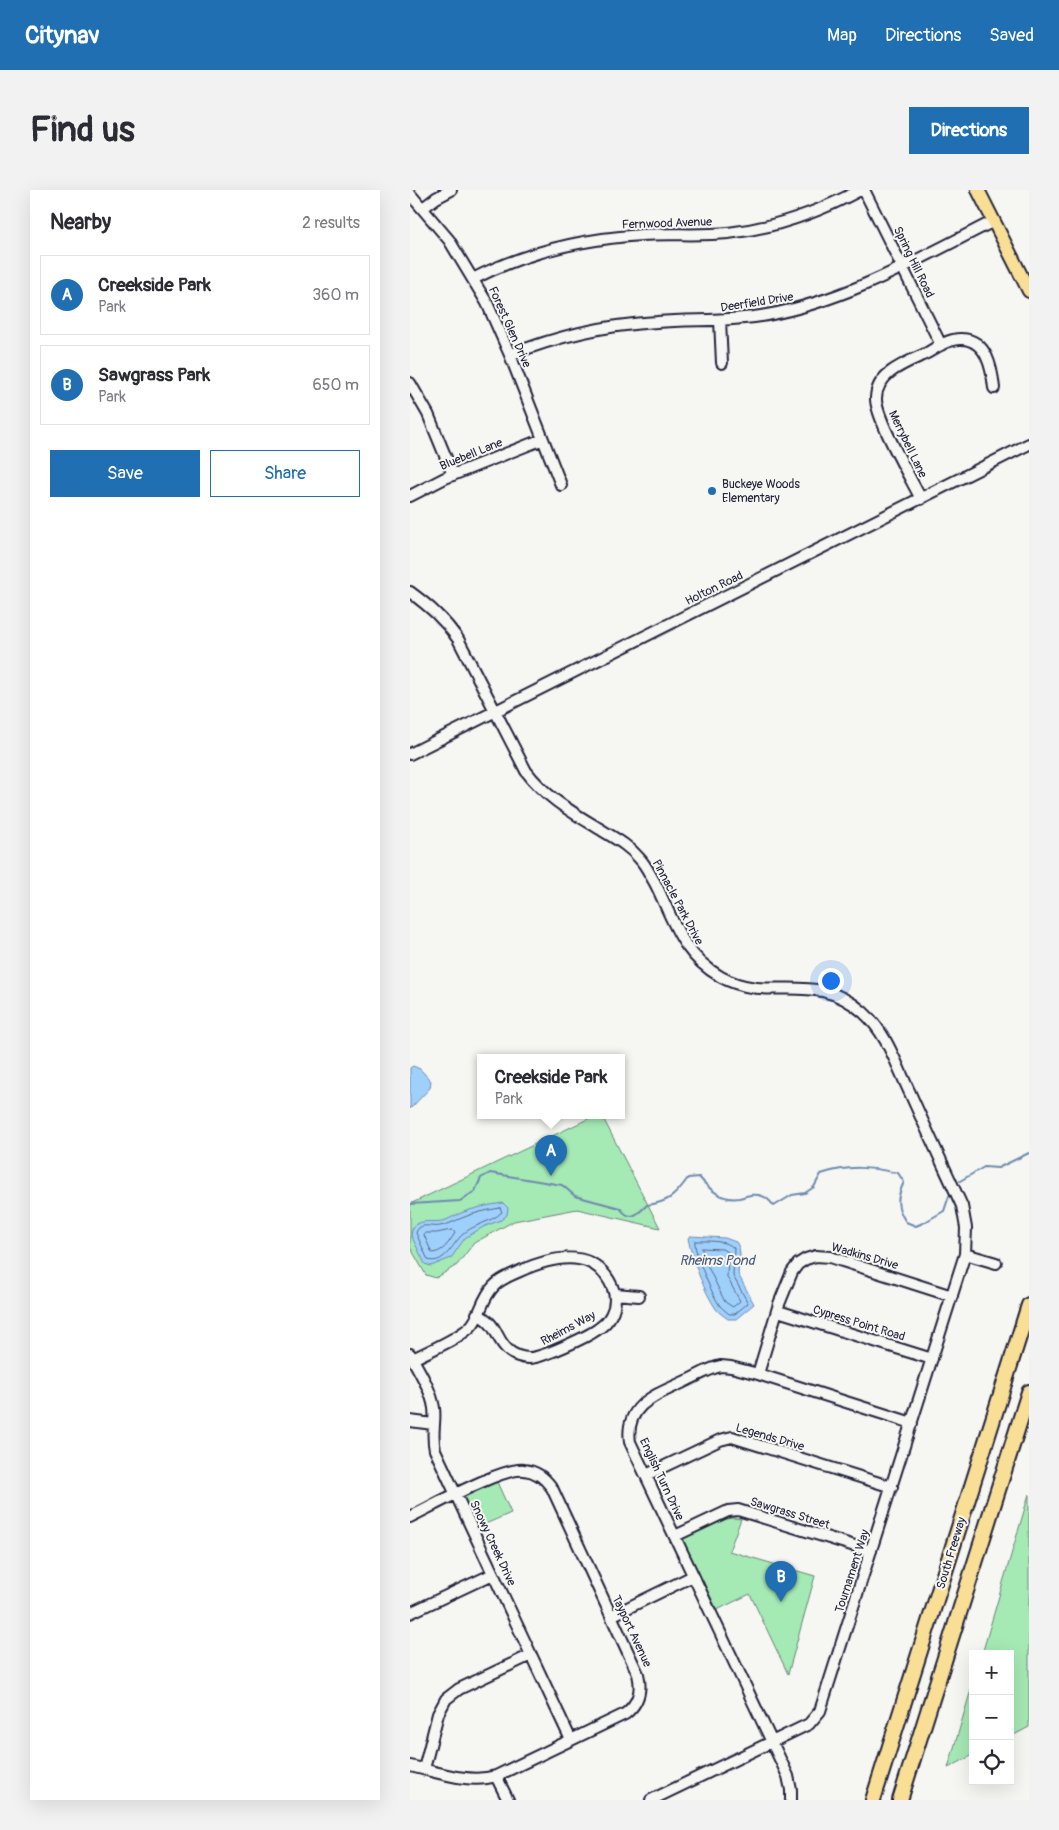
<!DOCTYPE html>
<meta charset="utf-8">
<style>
:root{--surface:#fff;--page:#f2f2f3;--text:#2b2b33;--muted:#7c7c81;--line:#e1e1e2;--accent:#1f6fb2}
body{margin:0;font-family:Pangolin,sans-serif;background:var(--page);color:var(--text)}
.controls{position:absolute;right:15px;bottom:15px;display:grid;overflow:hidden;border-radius:0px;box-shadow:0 5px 20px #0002}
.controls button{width:45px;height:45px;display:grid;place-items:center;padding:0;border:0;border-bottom:1px solid var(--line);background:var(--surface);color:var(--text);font:25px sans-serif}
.you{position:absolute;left:420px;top:790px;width:18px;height:18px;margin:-12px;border:4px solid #fff;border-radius:50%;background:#1a73e8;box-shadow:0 0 0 8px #1a73e833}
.badge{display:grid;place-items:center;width:32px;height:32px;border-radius:50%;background:var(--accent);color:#fff;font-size:16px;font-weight:700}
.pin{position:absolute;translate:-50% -41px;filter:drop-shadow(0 1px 2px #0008)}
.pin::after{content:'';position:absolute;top:26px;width:18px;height:15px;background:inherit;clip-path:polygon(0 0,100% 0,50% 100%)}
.popup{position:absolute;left:67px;top:864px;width:148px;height:65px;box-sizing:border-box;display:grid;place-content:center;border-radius:0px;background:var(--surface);filter:drop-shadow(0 1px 4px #0005);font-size:16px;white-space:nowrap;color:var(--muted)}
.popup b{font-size:19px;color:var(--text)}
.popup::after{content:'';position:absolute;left:50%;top:100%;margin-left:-10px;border:10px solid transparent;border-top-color:var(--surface)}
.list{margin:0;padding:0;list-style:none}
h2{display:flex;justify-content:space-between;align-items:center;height:65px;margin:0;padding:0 20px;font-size:21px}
h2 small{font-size:16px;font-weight:400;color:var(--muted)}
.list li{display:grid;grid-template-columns:32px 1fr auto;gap:15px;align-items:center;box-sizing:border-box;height:80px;margin:0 10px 10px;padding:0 10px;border:1px solid var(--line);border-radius:0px}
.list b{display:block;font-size:19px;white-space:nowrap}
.list p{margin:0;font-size:16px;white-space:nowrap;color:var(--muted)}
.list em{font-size:16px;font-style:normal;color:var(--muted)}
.actions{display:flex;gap:10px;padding:15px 20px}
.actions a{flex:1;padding:11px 0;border:1px solid var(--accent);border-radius:0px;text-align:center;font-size:18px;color:var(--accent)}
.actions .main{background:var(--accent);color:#fff}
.icon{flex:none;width:28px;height:28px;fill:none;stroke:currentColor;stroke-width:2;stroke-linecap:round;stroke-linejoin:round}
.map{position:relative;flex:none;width:619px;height:1610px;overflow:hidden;border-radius:0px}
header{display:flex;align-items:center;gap:30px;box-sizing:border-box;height:70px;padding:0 25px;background:var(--accent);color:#fff}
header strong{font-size:24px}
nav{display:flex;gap:28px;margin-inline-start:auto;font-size:18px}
.intro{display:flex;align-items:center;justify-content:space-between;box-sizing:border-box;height:120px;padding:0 30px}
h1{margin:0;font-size:35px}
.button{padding:12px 22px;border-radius:0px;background:var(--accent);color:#fff;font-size:18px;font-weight:700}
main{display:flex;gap:30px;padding:0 30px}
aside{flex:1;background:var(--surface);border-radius:0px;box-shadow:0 5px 20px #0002}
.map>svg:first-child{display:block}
.green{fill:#a5e9b4;stroke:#648678}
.water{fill:#9fd0fc;stroke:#6d8aaf}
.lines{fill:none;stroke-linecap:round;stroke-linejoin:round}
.shore{stroke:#546888;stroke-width:1}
.stream{stroke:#6d8aaf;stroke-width:2}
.minor-casing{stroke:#22223b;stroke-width:14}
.major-casing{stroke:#22223b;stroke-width:16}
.highway-casing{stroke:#22223b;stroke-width:18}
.minor{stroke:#f6f6f2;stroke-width:10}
.major{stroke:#f9df96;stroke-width:12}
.highway{stroke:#f9df96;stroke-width:14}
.poi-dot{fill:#1f6fb2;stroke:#f6f6f2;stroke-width:2}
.labels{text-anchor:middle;stroke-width:4;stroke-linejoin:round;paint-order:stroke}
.street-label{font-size:12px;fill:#22223b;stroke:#f6f6f2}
.poi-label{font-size:12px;fill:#22223b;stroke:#f6f6f2;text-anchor:start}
.water-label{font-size:14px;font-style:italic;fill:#485675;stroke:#f6f6f2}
</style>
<header>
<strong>Citynav</strong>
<nav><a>Map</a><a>Directions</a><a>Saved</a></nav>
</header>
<div class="intro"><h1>Find us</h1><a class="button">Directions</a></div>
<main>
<aside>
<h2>Nearby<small>2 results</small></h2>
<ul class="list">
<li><span class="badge">A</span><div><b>Creekside Park</b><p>Park</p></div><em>360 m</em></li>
<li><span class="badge">B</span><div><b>Sawgrass Park</b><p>Park</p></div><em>650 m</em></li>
</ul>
<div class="actions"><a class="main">Save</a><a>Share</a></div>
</aside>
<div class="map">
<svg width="619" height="1610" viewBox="0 0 619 1610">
<rect width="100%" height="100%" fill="#f6f6f2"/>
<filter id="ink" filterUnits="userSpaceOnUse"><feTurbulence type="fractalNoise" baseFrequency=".02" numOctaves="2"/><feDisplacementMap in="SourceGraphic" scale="10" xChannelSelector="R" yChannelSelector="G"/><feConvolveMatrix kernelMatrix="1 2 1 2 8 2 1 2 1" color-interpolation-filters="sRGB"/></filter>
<g filter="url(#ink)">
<path class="green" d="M184 926 193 928 250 1038 167 1019 104 1031 64 1053 47 1075 26 1088 16 1085 0 1057V1014Z
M87 1292 101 1323 66 1338 54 1309 56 1306Z
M619 1304V1537L600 1547V1464H572Z
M323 1328 331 1329 319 1361 405 1386 378 1484 340 1404 307 1420 274 1353V1348L316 1329Z
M563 1493V1565L538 1578Z"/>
<path class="water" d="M3 876 10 879 21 891 20 898 0 919V878Z
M93 1013 98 1018 97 1025 91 1030 73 1037 55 1048 41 1068 21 1076 15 1074 1 1045 3 1036C15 1028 23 1034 36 1030 41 1028 46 1025 51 1023 64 1018 79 1015 93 1013Z
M280 1046 315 1048 326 1052 329 1057 330 1065 328 1084 344 1114 326 1129H318C314 1126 309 1123 306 1119 294 1101 282 1070 278 1048Z"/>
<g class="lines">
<path class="shore" d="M90 1018 92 1022C81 1033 62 1034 51 1046 42 1055 34 1075 18 1070L6 1043C10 1031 21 1038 30 1036 38 1035 44 1031 52 1028 63 1023 78 1020 90 1018Z
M43 1040 45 1043C39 1052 34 1062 22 1063L14 1045 15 1043H26Z
M285 1051C297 1051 316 1050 324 1058L323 1086 338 1113 325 1124H319C317 1122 313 1119 310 1116 303 1106 283 1062 285 1051Z
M292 1058 312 1059 318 1062 317 1087 330 1111 323 1117 315 1112 298 1077Z"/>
<path class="stream" d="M550 991 574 977 588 978 619 963
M0 1014 50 1011 65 1001 71 988 80 983 152 995 165 1006 210 1018C220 1032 227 1025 237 1015 259 1012 265 1006 278 988L289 987C299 999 312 1011 329 1008 337 1006 344 1003 352 1006 356 1007 361 1012 364 1016L382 1005 395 1003 404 997 411 984C439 975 460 977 488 983L494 992C486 1009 486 1017 496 1032L506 1036 515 1032 534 1021 539 1006"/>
<g class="minor-casing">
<path id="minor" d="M454 0 531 155
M0 4 39 50 77 113 100 165 151 295
M13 18 26 8 41 0
M63 89C115 62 173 49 231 45 260 43 289 46 318 43 365 38 409 22 450 0
M310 130 312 173
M100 165C147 146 196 135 247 132 284 129 320 132 357 125 439 110 510 68 584 31
M0 193 18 224 43 285
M0 306 35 288 133 249
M511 309C501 289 465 227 466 208 467 182 496 173 517 163 527 157 540 148 552 149 577 150 582 179 584 198
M0 402C19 416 34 429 48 449L116 581C137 609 164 623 193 641 206 649 219 656 229 668 236 675 240 685 245 693 264 731 271 764 311 787 360 814 404 779 453 822 477 843 487 876 500 903 517 941 535 979 552 1016L556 1038 555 1064 410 1521 399 1534 241 1610
M0 564 619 254
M555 1064 586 1073
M205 1104 229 1106
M368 1121 522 1169
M0 1164C9 1181 21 1199 24 1218 26 1232 21 1243 25 1260L161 1550
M3 1169C18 1161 51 1148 62 1135 71 1124 72 1108 84 1096 90 1089 101 1085 110 1081 137 1069 176 1058 196 1086 205 1098 208 1112 201 1125 198 1131 194 1135 188 1139 177 1147 132 1168 119 1168 112 1168 103 1165 98 1160 84 1147 89 1135 67 1124
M348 1184 369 1114 382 1082 388 1074 396 1069 406 1066 420 1067 542 1106
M0 1231 23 1234
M236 1285 310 1250 322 1247 482 1297
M0 1327C23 1316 92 1277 114 1280 126 1281 135 1288 142 1298L228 1484C232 1500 229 1513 215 1524L86 1586C59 1594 28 1582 0 1576
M265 1346 318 1321 328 1320 461 1361
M0 1423 83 1384
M201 1426 283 1386
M14 1579 28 1524 36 1509 49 1499 121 1465
M86 1586 98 1610
M381 1610V1600L378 1586 220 1252C214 1213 249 1204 278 1190 289 1185 300 1178 311 1176L321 1177 348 1184 502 1233"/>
</g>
<g class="major-casing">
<path id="major" d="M568 0 619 101"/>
</g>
<g class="highway-casing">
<path id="highway" d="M463 1610 619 1115
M490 1610 619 1202"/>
</g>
<use href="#minor" class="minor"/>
<use href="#major" class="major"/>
<use href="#highway" class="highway"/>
</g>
</g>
<circle class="poi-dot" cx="302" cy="301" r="5"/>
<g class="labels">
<g class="street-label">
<text transform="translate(257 33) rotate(-2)" y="4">Fernwood Avenue</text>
<text transform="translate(504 72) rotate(64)" y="4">Spring Hill Road</text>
<text transform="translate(347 112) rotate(-9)" y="4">Deerfield Drive</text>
<text transform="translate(100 137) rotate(66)" y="4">Forest Glen Drive</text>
<text transform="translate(498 254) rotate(64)" y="4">Merrybell Lane</text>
<text transform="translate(61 264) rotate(-22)" y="4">Bluebell Lane</text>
<text transform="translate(304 398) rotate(-26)" y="4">Holton Road</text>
<text transform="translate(268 712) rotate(62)" y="4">Pinnacle Park Drive</text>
<text transform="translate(455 1066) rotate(16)" y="4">Wadkins Drive</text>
<text transform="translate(449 1133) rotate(17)" y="4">Cypress Point Road</text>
<text transform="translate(158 1138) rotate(-28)" y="4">Rheims Way</text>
<text transform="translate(360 1247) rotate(16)" y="4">Legends Drive</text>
<text transform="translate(252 1289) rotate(65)" y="4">English Turn Drive</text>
<text transform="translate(380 1323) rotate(17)" y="4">Sawgrass Street</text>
<text transform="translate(83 1353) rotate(65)" y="4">Snowy Creek Drive</text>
<text transform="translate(541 1363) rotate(-73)" y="4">South Freeway</text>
<text transform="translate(442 1381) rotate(-72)" y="4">Tournament Way</text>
<text transform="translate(222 1441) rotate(65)" y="4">Tayport Avenue</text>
</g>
<g class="poi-label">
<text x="312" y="298">Buckeye Woods<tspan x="312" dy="14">Elementary</tspan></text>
</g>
<g class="water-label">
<text x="307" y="1075">Rheims Pond</text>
</g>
</g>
</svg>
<div class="controls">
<button>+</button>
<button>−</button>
<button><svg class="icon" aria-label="locate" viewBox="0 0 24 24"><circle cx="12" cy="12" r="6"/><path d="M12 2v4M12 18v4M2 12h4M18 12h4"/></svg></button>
</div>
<div class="you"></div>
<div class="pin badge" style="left:141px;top:986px">A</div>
<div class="popup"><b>Creekside Park</b>Park</div>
<div class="pin badge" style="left:371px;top:1412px">B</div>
</div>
</main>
